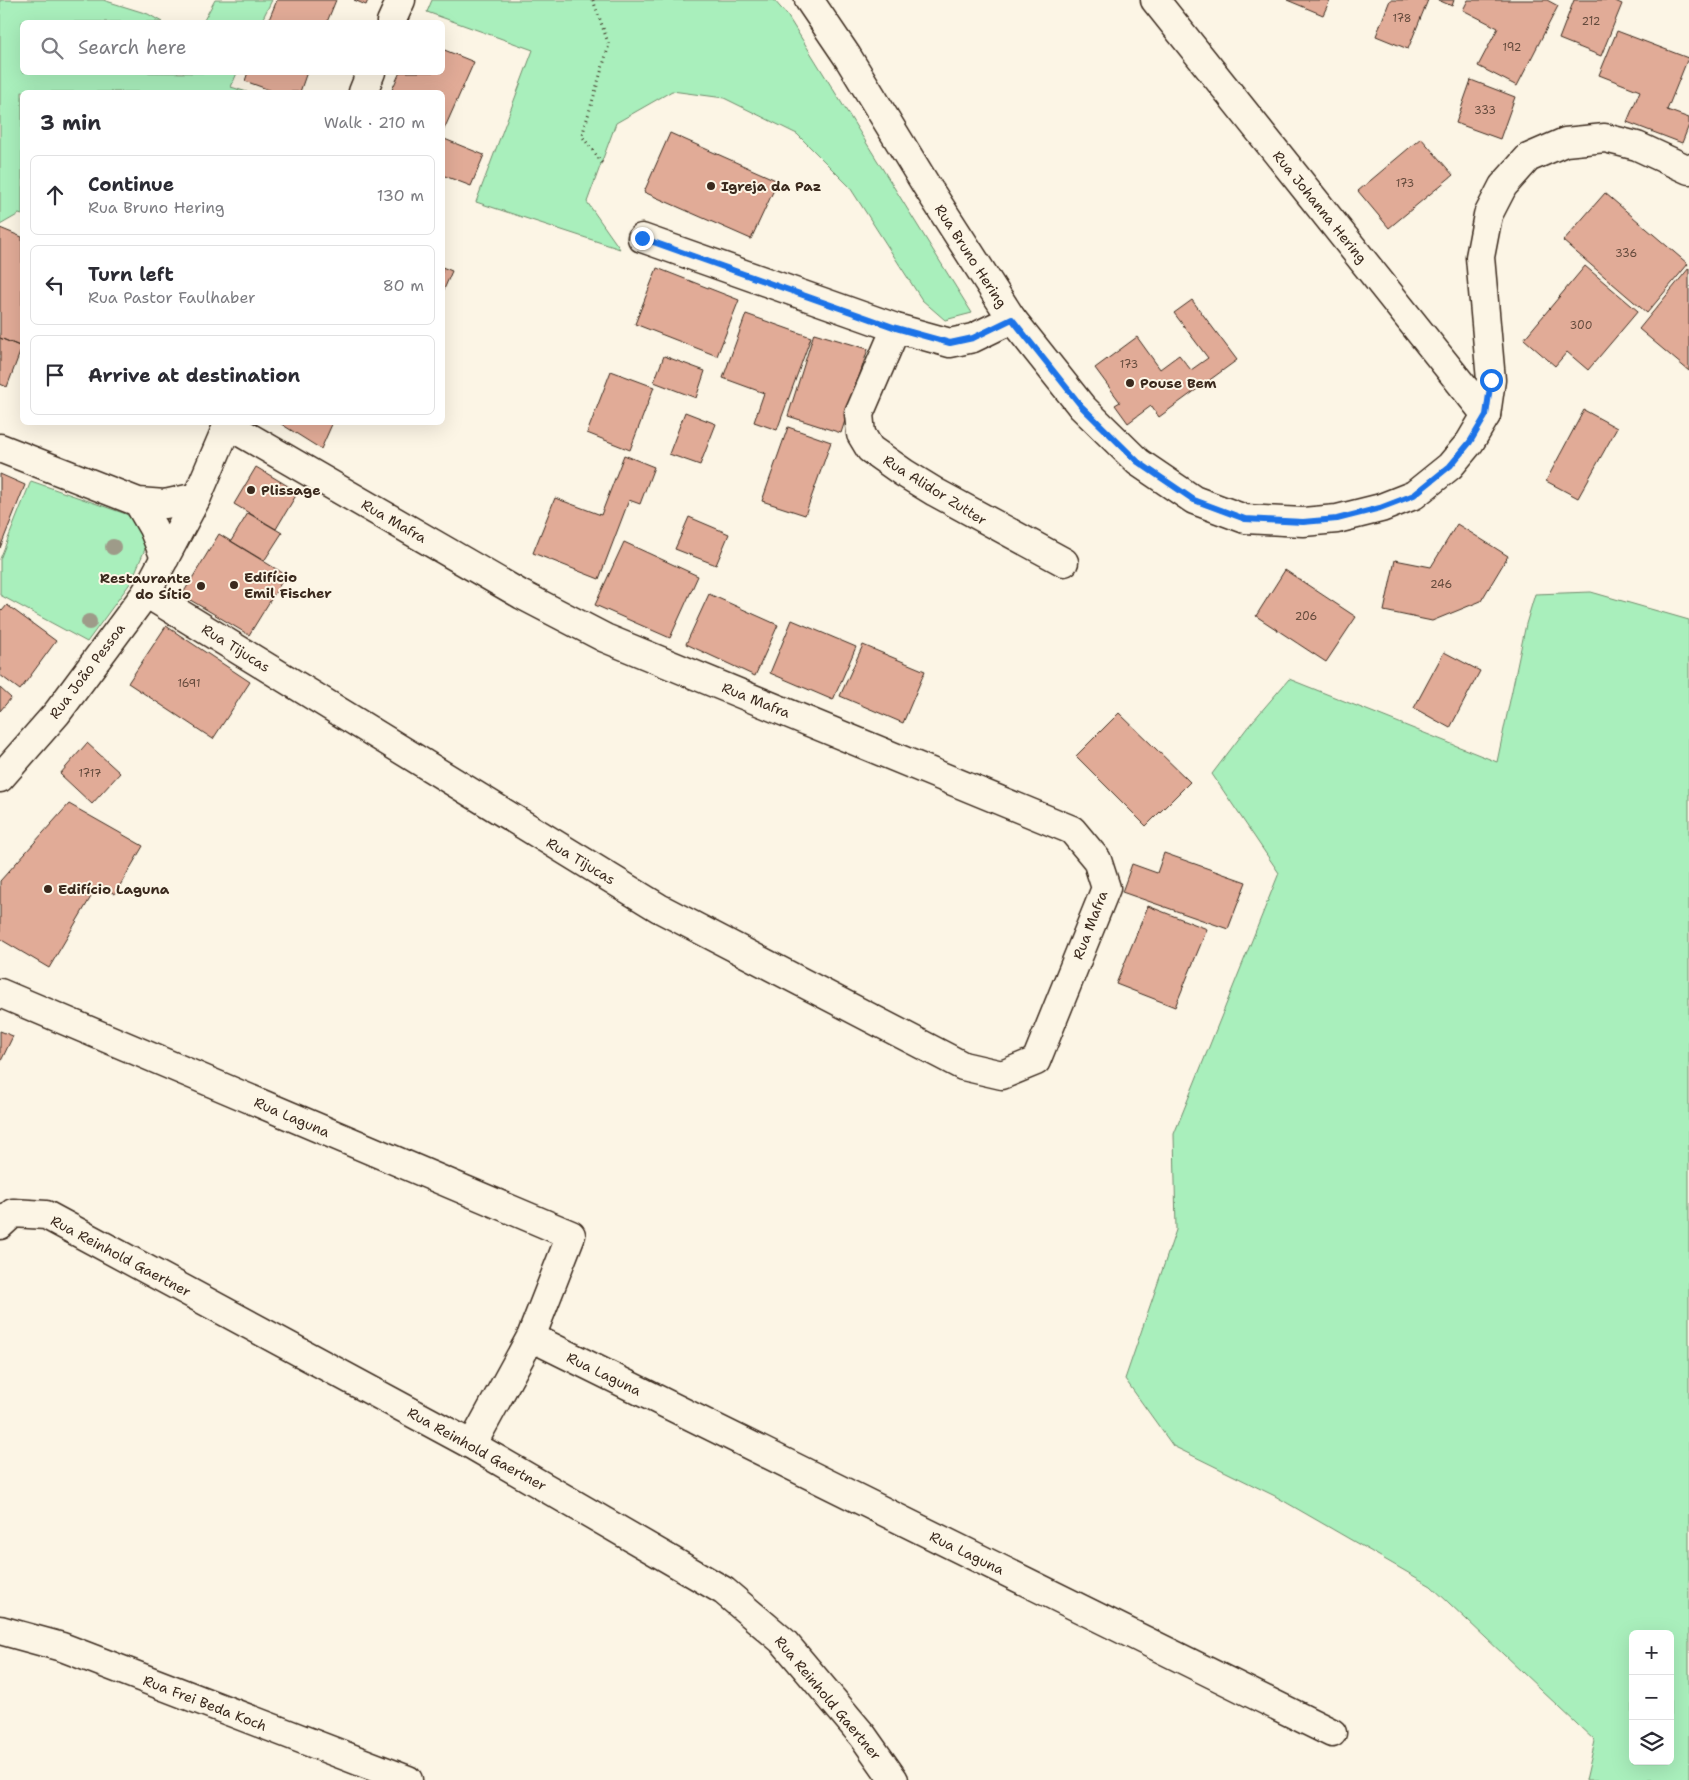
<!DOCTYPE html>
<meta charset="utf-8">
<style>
:root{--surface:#fff;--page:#f7f7f7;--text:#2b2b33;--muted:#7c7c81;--line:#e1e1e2}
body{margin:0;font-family:"Shantell Sans",sans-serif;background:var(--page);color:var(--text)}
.controls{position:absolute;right:15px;bottom:15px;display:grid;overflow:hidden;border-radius:8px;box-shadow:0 5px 20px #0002}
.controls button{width:45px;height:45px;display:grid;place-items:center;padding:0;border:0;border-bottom:1px solid var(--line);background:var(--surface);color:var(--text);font:25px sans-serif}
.stop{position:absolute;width:15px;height:15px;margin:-11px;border:4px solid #1a73e8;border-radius:50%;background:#fff}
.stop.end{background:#1a73e8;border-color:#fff;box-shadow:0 1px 5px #0008}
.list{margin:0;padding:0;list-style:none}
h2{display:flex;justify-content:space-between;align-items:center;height:65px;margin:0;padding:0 20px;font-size:21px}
h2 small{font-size:16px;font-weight:400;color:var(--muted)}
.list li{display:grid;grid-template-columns:32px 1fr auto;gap:15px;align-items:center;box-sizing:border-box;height:80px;margin:0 10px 10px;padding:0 10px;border:1px solid var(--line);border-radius:8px}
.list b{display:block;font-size:19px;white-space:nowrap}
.list p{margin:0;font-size:16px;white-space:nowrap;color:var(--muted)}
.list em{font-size:16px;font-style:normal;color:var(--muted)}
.icon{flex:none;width:28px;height:28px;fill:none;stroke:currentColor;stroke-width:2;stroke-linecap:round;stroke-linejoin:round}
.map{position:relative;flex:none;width:1689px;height:1780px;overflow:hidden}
.search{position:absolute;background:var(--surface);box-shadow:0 5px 20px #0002;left:20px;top:20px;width:425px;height:55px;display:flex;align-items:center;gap:12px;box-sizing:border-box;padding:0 18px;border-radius:8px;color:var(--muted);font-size:19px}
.panel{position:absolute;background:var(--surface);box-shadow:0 5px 20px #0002;left:20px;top:90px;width:425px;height:335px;border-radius:8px}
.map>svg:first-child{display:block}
.green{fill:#a9efbc;stroke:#728c6d;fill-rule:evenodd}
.building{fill:#e1ab97;stroke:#3b2a1e}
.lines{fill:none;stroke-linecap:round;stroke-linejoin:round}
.minor-casing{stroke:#3b2a1e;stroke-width:31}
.tertiary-casing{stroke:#3b2a1e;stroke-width:31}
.secondary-casing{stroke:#3b2a1e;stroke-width:31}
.path{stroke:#3b2a1e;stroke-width:3;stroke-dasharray:1 4;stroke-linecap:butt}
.minor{stroke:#fcf5e5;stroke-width:28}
.tertiary{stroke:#fcf5e5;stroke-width:28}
.secondary{stroke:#fcf5e5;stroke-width:28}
.tree{fill:#9e9b89}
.route{stroke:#1a73e8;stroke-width:6}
.poi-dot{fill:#3b2a1e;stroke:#fcf5e5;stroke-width:2}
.labels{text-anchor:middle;stroke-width:4;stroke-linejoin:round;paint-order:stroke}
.number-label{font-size:11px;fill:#644a3c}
.poi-label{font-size:14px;font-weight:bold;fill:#3b2a1e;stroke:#fcf5e5;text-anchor:start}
.street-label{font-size:14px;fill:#3b2a1e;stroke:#fcf5e5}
</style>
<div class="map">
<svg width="1689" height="1780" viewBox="0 0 1689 1780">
<rect width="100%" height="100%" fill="#fcf5e5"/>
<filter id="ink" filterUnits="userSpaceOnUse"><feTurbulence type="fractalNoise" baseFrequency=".02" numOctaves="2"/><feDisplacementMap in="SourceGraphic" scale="10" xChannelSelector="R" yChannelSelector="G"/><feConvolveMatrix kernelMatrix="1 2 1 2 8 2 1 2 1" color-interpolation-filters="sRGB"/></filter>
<g filter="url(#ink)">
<path class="green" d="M0 0H103L148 14 162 22H22V72L237 73 231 87 247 92H22V215L19 214 0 225Z
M215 0H272L261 22H203Z
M432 0H774L787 15 972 313 945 320 922 300 849 186 797 134 724 98 672 91 616 123 587 202 620 249 476 202 533 50 427 12Z
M31 481 126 514 138 524 148 542 131 582 87 642 0 595V559Z
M1591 592 1689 620V1780H1586L1595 1741 1431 1586 1275 1496 1173 1446 1125 1379 1176 1230 1174 1134 1279 873 1212 774 1247 728 1289 679 1497 762 1526 624 1535 594ZM1633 1634H1670V1761H1633Z"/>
<path class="building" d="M277 0H336L327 22H268Z
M354 0H368L366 5Z
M1287 0H1330L1323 15Z
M1390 0H1428L1408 49 1376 36Z
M1438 0H1454L1452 6Z
M1468 0H1547L1558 6 1517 86 1478 66 1498 28 1463 10Z
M1574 0H1613L1622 4 1601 56 1559 39Z
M1617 31 1688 58 1667 110 1689 118V125L1682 143 1627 122 1640 91 1599 75Z
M442 49 474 62 442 134V92H391L400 72H442Z
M248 72H307L300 92H275L245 81Z
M1471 80 1515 97 1500 139 1456 123Z
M670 133 778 181 751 239 644 192Z
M442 138 484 155 471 186 442 175Z
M1421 138 1453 175 1389 228 1358 191Z
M1605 193 1688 264 1647 313 1563 241Z
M0 228 22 237V347L0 338Z
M1585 266 1638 311 1588 370 1567 352 1555 366 1524 339Z
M442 267 452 271 442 294Z
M657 268 739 300 717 356 635 324Z
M1689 268V371L1639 329Z
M1192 300 1237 360 1159 417 1151 406 1128 423 1115 405 1120 402 1095 368 1137 337 1160 369 1179 355 1191 370 1208 358 1174 313Z
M746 314 811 337 777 430 754 422 764 393 723 378Z
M814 333 868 349 841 433 788 416Z
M0 338 22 347 7 387 0 384Z
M664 356 705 371 696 398 654 382Z
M611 371 654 387 630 450 587 433Z
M1584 410 1617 428 1578 498 1546 481Z
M685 412 716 424 700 465 669 454Z
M278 422H333L321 449Z
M788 427 831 442 805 515 762 501Z
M624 455 654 467 640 504 629 500 599 579 533 553 555 498 601 515Z
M256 467 298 492 276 529 234 504Z
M0 474 25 485 0 548Z
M248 513 282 533 264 561 231 541Z
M689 517 729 534 716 565 675 549Z
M1457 524 1508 556 1481 601 1432 621 1384 611 1395 560 1431 567Z
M219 534 286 575 249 635 182 595Z
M624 542 698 576 670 638 595 605Z
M1285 570 1356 617 1326 662 1256 616Z
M709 594 778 625 755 676 686 644Z
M7 605 56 641 20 690 0 675V609L2 611Z
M792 620 856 647 833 700 770 673Z
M166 626 250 682 213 739 128 683Z
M863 645 925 671 903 723 840 696Z
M1444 652 1480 671 1450 728 1414 708Z
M0 688 11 698 0 711Z
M1119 713 1190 782 1146 826 1076 756Z
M87 743 120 773 92 804 60 774Z
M69 804 143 846 115 894 98 885 49 968 0 939V881Z
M1164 853 1246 882 1228 929 1122 892 1132 864 1157 873Z
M1148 906 1207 929 1175 1007 1116 984Z
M0 1031 13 1036 0 1063Z"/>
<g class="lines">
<g class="minor-casing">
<path id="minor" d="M1155 0 1486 415
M642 238 896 328 950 343 973 338 1012 319
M896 328 859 414 861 434 870 449 904 473 935 492 1064 562
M146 593 659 908 963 1066 1002 1075 1036 1061 1106 888 1097 860 1072 830 605 638 522 595 228 425
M0 993 571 1235 531 1337 472 1445
M0 1225 13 1213 46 1215 472 1445 724 1591 784 1642 863 1736 894 1780
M531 1337 1332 1733
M0 1630 62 1647 408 1780"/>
</g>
<g class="tertiary-casing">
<path id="tertiary" d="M809 0 847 56 926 185 1012 319 1082 407 1138 462 1194 500 1245 519 1303 522 1337 519 1381 508 1414 495 1450 466 1470 442 1486 415 1491 380 1480 257 1488 215 1503 186 1528 158 1565 142 1605 138 1637 146 1689 170"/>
</g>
<g class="secondary-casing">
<path id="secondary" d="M391 22 401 0
M363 92 371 72
M0 448 138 502 165 504 197 497
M138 502 153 528 165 558
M0 778 57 713 146 593 197 497 229 422"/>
</g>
<path class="path" d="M593 0 609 45 582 136 602 163"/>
<use href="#minor" class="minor"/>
<use href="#tertiary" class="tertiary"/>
<use href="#secondary" class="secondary"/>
</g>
<g class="tree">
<circle cx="113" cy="547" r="8"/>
<circle cx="89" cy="622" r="8"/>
</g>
</g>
<g class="lines" filter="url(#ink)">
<path class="route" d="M642 238 896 328 950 343 973 338 1012 319 1082 407 1138 462 1194 500 1245 519 1303 522 1337 519 1380 508 1414 495 1450 466 1470 442 1486 415 1491 380"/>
</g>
<g class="poi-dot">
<circle cx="711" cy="186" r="5"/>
<circle cx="1130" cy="383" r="5"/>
<circle cx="251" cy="490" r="5"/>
<circle cx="234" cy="585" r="5"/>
<circle cx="201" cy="586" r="5"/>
<circle cx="48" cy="889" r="5"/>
</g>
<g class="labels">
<g class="number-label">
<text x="1402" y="22">178</text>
<text x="1591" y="25">212</text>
<text x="1512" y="51">192</text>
<text x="1485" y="114">333</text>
<text x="1405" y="187">173</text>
<text x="1626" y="257">336</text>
<text x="1581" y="329">300</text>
<text x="1129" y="368">173</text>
<text x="1441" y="588">246</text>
<text x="1306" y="620">206</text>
<text x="189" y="687">1691</text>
<text x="90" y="777">1717</text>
</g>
<g class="poi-label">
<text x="721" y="191">Igreja da Paz</text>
<text x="1140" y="388">Pouse Bem</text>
<text x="261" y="495">Plissage</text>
<text x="244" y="582">Edifício<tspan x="244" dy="16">Emil Fischer</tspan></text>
<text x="191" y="583" text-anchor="end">Restaurante<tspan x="191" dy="16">do Sítio</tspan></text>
<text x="58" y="894">Edifício Laguna</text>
</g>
<g class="street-label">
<text transform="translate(1320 207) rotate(51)" y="5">Rua Johanna Hering</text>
<text transform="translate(971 256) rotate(57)" y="5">Rua Bruno Hering</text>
<text transform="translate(935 490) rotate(32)" y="5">Rua Alidor Zutter</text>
<text transform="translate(394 521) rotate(30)" y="5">Rua Mafra</text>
<text transform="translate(236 648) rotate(32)" y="5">Rua Tijucas</text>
<text transform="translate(87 671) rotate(-53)" y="5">Rua João Pessoa</text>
<text transform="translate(756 700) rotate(22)" y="5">Rua Mafra</text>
<text transform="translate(581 861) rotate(31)" y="5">Rua Tijucas</text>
<text transform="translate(1090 925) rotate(-69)" y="5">Rua Mafra</text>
<text transform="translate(292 1117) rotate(23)" y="5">Rua Laguna</text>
<text transform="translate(121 1256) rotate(28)" y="5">Rua Reinhold Gaertner</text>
<text transform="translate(604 1374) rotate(26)" y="5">Rua Laguna</text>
<text transform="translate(477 1449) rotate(29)" y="5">Rua Reinhold Gaertner</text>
<text transform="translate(967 1553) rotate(26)" y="5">Rua Laguna</text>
<text transform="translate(828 1698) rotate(50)" y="5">Rua Reinhold Gaertner</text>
<text transform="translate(205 1703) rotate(21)" y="5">Rua Frei Beda Koch</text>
</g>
</g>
</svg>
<div class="controls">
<button>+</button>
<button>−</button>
<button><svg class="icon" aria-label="layers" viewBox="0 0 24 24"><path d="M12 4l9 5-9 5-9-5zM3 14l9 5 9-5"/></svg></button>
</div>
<div class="stop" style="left:1491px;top:380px"></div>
<div class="stop end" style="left:642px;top:238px"></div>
<div class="search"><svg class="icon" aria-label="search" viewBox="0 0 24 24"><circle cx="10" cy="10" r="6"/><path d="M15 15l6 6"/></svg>Search here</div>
<section class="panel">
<h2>3 min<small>Walk · 210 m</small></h2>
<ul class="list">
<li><svg class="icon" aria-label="ahead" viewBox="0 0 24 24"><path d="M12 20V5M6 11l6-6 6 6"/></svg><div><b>Continue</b><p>Rua Bruno Hering</p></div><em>130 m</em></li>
<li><svg class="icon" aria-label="left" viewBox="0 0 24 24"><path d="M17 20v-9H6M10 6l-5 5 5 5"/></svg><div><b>Turn left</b><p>Rua Pastor Faulhaber</p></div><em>80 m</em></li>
<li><svg class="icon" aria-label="arrive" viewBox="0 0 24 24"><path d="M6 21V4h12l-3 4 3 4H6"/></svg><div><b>Arrive at destination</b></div></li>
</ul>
</section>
</div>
